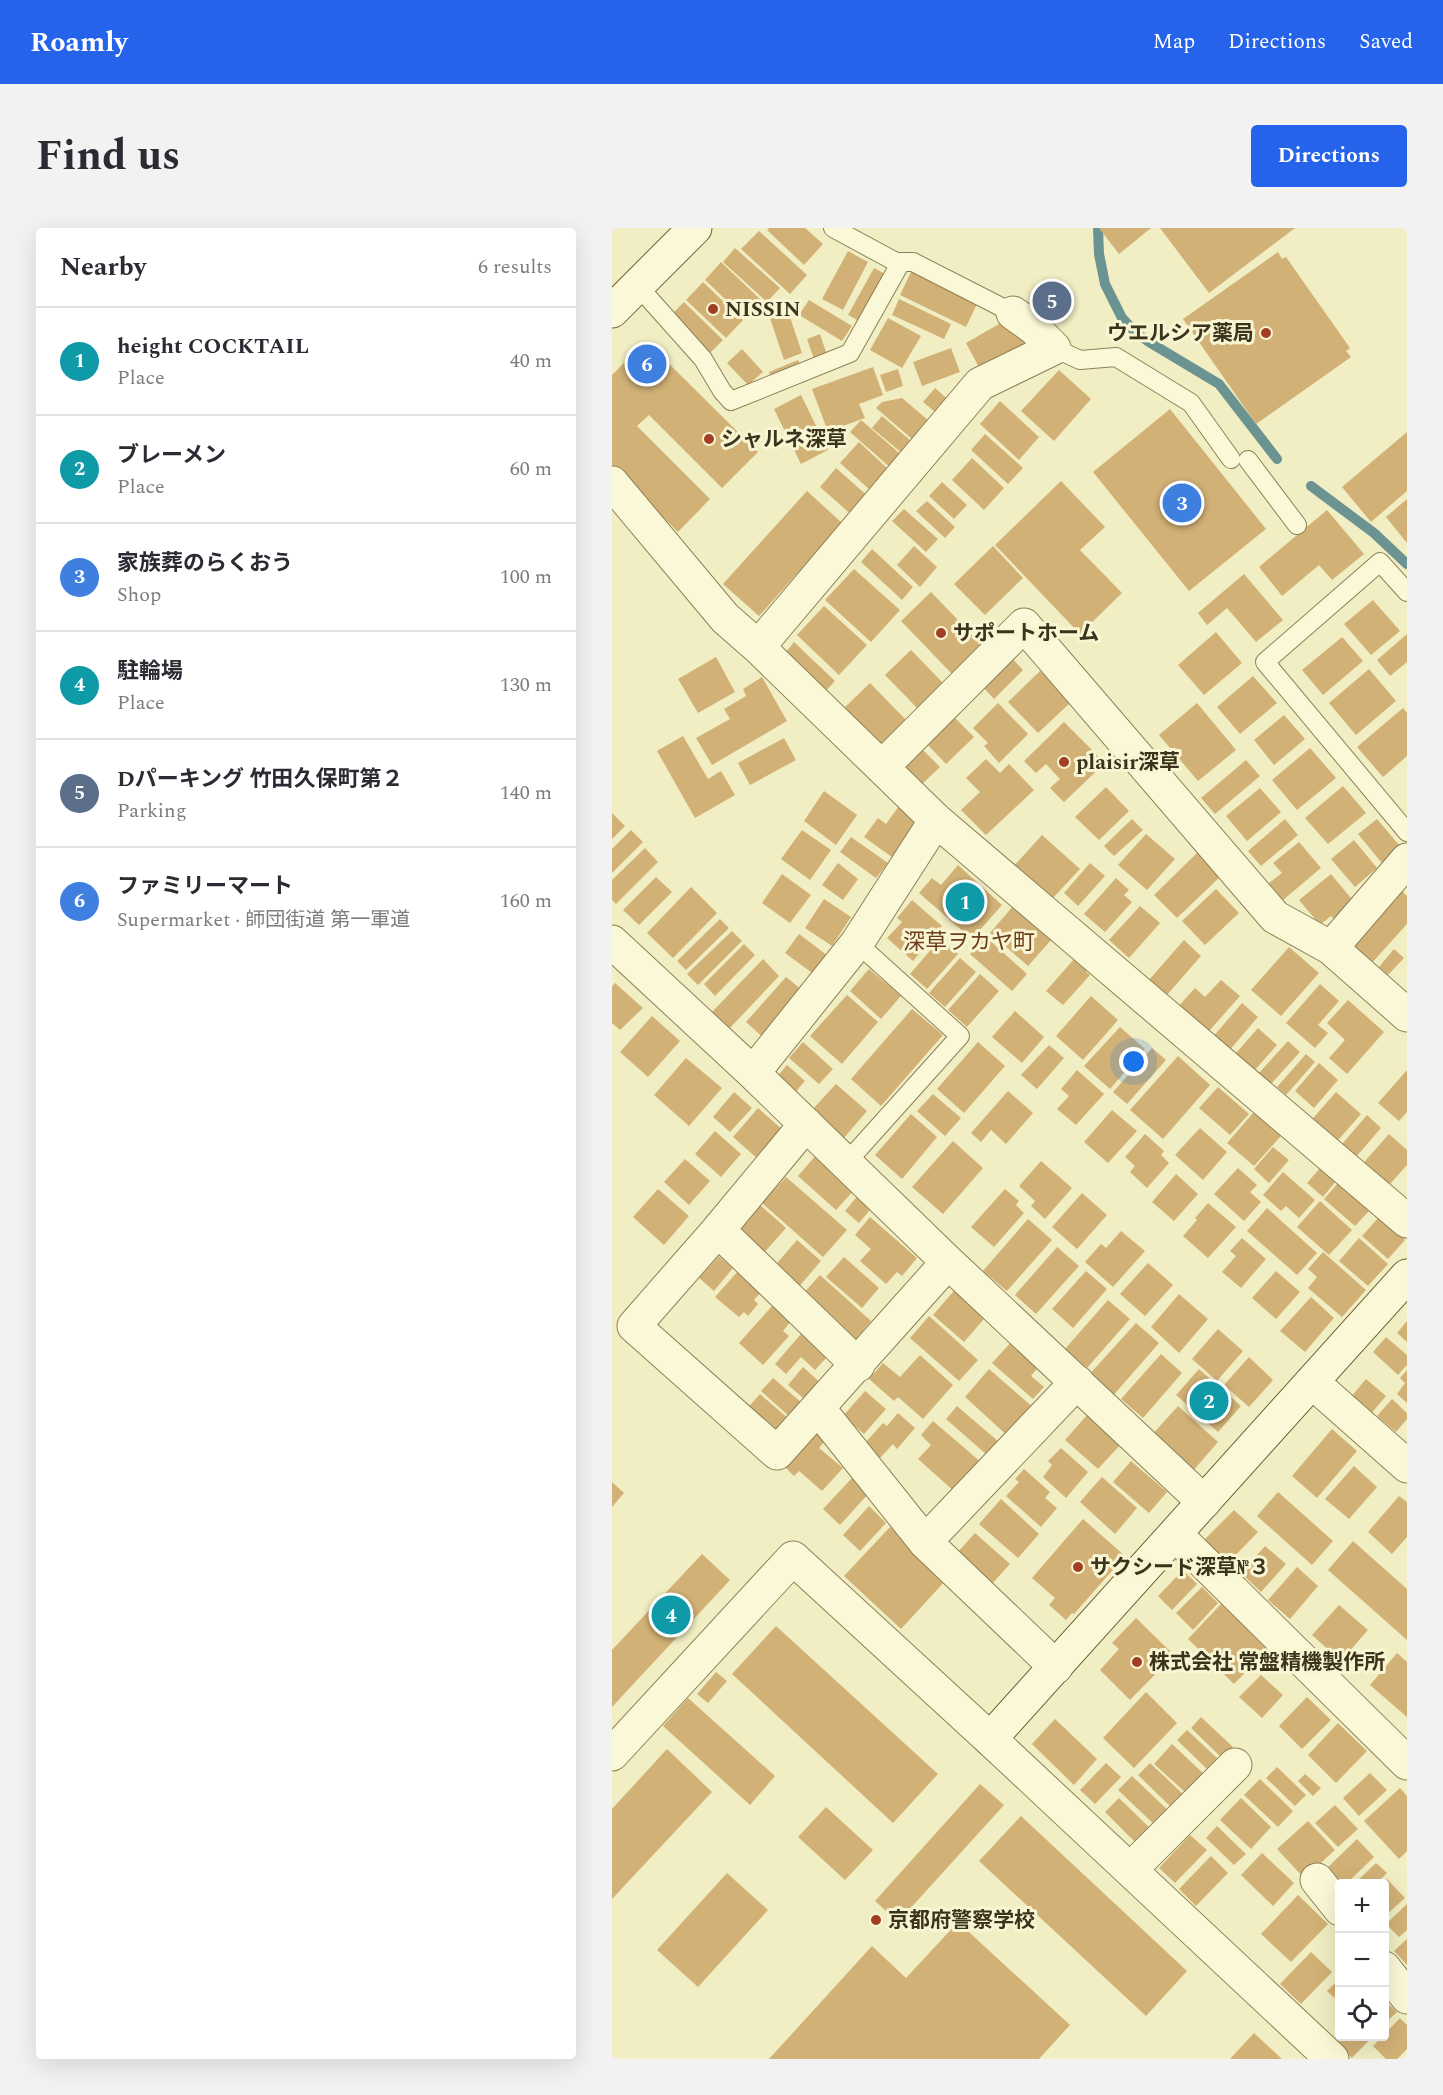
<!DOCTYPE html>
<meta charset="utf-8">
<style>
:root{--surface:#fff;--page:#f2f2f3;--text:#2b2b33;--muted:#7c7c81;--line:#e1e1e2;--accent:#2563eb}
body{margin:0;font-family:Spectral,"Noto Sans JP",serif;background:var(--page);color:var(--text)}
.controls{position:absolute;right:18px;bottom:18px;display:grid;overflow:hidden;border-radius:6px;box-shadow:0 6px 24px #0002}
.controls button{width:54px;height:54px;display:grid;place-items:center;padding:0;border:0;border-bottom:2px solid var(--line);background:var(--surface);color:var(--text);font:30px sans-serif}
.you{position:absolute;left:522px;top:834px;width:21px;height:21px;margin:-15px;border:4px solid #fff;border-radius:50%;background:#1a73e8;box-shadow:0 0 0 9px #1a73e833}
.badge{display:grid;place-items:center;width:39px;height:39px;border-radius:50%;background:var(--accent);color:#fff;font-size:20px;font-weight:700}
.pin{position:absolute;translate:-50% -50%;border:3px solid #fff;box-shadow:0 2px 6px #0006}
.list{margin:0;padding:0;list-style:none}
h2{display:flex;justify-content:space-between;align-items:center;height:78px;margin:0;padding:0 24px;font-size:26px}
h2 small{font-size:20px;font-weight:400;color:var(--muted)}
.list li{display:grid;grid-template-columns:39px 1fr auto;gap:18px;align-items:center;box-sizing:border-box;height:108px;padding:0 24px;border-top:2px solid var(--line)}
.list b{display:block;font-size:22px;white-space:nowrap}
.list p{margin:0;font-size:20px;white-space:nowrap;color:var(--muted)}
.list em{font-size:20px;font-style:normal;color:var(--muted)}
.icon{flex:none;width:33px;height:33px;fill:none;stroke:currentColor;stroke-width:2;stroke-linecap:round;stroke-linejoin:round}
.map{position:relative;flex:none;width:795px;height:1831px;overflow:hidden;border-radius:6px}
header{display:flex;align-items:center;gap:36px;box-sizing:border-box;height:84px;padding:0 30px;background:var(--accent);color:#fff}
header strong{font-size:28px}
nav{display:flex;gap:33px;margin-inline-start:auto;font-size:21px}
.intro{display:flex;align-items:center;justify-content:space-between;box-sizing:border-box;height:144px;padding:0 36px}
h1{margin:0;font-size:42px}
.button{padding:15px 27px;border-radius:6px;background:var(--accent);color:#fff;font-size:21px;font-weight:700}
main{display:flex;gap:36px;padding:0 36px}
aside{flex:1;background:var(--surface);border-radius:6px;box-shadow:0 6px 24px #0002}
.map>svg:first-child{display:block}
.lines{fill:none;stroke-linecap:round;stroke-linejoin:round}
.stream{stroke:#6b9392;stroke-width:10}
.building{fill:#d2b176}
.lane-casing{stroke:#8d8058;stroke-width:20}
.street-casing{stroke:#8d8058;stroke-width:35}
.secondary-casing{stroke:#6f613b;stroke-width:35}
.lane{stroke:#fbf8d7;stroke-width:18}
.street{stroke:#fbf8d7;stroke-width:33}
.secondary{stroke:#fbf8d7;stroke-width:33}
.poi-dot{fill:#a13e24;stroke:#f8f5d3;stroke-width:2}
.labels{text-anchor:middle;stroke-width:6;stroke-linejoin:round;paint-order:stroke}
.poi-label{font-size:21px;font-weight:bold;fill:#3c331d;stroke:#f8f5d3;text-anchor:start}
.neighbourhood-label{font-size:22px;fill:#6c3d1a;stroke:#f8f5d3}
</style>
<header>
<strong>Roamly</strong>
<nav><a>Map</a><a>Directions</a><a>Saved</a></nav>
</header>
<div class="intro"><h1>Find us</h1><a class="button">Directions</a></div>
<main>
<aside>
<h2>Nearby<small>6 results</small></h2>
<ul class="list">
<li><span class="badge" style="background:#0f9aa8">1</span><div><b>height COCKTAIL</b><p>Place</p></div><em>40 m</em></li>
<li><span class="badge" style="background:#0f9aa8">2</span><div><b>ブレーメン</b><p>Place</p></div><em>60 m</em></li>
<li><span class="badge" style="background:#3f7fe0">3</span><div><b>家族葬のらくおう</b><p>Shop</p></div><em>100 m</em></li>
<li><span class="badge" style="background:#0f9aa8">4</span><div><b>駐輪場</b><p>Place</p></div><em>130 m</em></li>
<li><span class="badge" style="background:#5c6f8a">5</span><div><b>Dパーキング 竹田久保町第２</b><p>Parking</p></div><em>140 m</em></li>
<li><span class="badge" style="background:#3f7fe0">6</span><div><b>ファミリーマート</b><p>Supermarket · 師団街道 第一軍道</p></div><em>160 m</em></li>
</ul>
</aside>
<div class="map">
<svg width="795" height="1831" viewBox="0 0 795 1831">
<rect width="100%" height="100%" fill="#f1eec3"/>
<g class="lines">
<path class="stream" d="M486 0 487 26 493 56 510 90 523 104 537 114 607 156 665 231
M699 258 762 305 795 336"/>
</g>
<path class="building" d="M157 0H193L211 16 192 37 155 2Z
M487 0H539L507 26Z
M548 0H683L597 65Z
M147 3 195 47 178 66 129 21Z
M123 20 168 60 155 74 111 34Z
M236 23 256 34 231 82 210 71Z
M666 24 670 31 674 29 738 120 734 123 739 129 644 196 571 91Z
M109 34 149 72 133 90 93 52Z
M262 40 275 47 249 94 236 87Z
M300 42 366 74 354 99 288 67Z
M91 54 131 92 114 110 74 72Z
M287 71 339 96 332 111 280 87Z
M197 72 240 98 230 113 187 87Z
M72 74 111 112 98 125 59 87Z
M176 83 190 125 172 132 158 90Z
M401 88 418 119 370 145 354 115Z
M276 90 309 108 290 140 258 122Z
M208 106 215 127 202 131 195 111Z
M34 113 146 224 110 260 37 187 25 198 98 271 66 304 0 238V147Z
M339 120 348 144 310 158 301 134Z
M130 121 151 144 136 157 115 135Z
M186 132 190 140 160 152 157 144Z
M261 139 271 167 247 176 253 190 231 198 233 204 218 209 200 161Z
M286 141 291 158 274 164 268 147Z
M447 142 479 171 442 213 409 183Z
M323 160 339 174 328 188 311 174Z
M189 167 216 222 189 236 162 181Z
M290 170 316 192 300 211 264 180 270 174Z
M388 173 427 209 407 232 368 196Z
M558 181 654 301 577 363 481 244Z
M270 188 307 220 297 231 260 200Z
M249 192 293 230 281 242 238 204Z
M795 204V263L759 294 730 259Z
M373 206 411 240 396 256 359 222Z
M247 214 276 241 257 261 228 235Z
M360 230 392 260 372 282 340 252Z
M224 240 258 270 242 289 208 259Z
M449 253 493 299 468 322 510 365 468 406 383 317Z
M330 254 355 277 342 291 317 268Z
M195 263 230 295 147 388 111 356Z
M795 271V315L774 289Z
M315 273 343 299 333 310 304 283Z
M292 281 326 311 314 324 280 293Z
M715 282 752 326 720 352 707 337 670 368 647 339Z
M302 318 325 339 308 359 285 337Z
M381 318 411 350 373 387 342 356Z
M260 321 301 359 290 372 249 334Z
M242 341 288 382 259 414 213 372Z
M632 346 671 392 644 414 615 380 595 397 586 385Z
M319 364 370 417 340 446 289 393Z
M761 372 788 403 759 427 732 396Z
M212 378 255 417 227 447 185 407Z
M604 404 630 435 592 467 566 437Z
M795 406V434L778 448 765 432Z
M730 409 751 433 711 467 690 442Z
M182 414 223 453 211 466 170 429Z
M299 422 332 456 306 481 273 447Z
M397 427 411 442 382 471 368 456Z
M104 429 123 464 86 485 66 451Z
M757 441 784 473 744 507 717 475Z
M428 443 459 474 426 505 396 474Z
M641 448 665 475 628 506 605 479Z
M150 449 175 493 100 537 84 510 118 491 112 481 134 468 131 461Z
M258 455 294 492 268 518 231 481Z
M386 475 416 506 387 535 372 518 376 515 361 500Z
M585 475 624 522 586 553 547 507Z
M791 480 795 485V528L771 549 745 519Z
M672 487 693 511 662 537 642 512Z
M342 489 362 509 334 536 314 515Z
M452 494 493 535 452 574 438 560 448 551 434 536 424 545 412 533Z
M71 508 96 551 109 543 123 567 83 590 45 523Z
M172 510 184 532 138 557 126 535Z
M307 518 328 539 308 558 288 537Z
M698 520 724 550 685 582 660 552Z
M374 531 388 545 397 536 422 562 374 607 349 582 368 564 354 550Z
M634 532 648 548 603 586 589 570Z
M731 558 754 585 716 616 693 590Z
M494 559 517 583 487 612 463 589Z
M648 560 669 584 635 613 614 588Z
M212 563 245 587 224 617 192 593Z
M287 578 310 595 284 632 252 609 266 590 274 596Z
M0 585 13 598 0 611Z
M520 591 531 602 502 628 492 618Z
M673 591 686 607 649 638 636 623Z
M765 591 793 624 774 640 746 606Z
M19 602 31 614 0 645V621Z
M190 602 219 622 198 652 169 631Z
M534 606 563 631 535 662 506 637Z
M430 607 468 641 440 671 402 638Z
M239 609 276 635 264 650 228 624Z
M742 612 765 640 743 659 719 631Z
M687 614 709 640 671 672 657 655 670 645 661 635Z
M33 620 46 634 4 676 0 672V652Z
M587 623 610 647 565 690 542 667Z
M226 635 246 651 231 672 210 657Z
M478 635 493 648 466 678 452 665Z
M346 637 390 677 360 711 307 665 320 650 329 657Z
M170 646 199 667 178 695 150 675Z
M719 646 743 675 723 692 719 688 708 697 687 672Z
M44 649 60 664 27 697 11 682Z
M504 650 517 662 512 667 520 674 493 704 472 686Z
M79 659 105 685 61 730 35 705Z
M604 661 627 685 593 717 570 693Z
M790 663 795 668V696L758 737 739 721Z
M212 671 239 689 220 718 193 700Z
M300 672 330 698 301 733 275 710 290 694 285 690Z
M402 677 440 711 416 738 378 705Z
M528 678 548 695 517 730 497 712Z
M108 691 117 700 74 742 65 733Z
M120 703 130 713 86 757 75 746Z
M187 706 216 728 203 747 173 725Z
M374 709 415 746 400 763 358 726Z
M328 711 346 726 315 761 298 746Z
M572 712 589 728 554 768 536 753Z
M132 716 143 727 103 768 92 756Z
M677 719 707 745 669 788 639 762Z
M782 721 792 730 776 747 767 739Z
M348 730 364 744 333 779 317 765Z
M463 730 476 741 474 744 478 747 451 777 434 763Z
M151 731 167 748 117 801 100 784Z
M257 741 289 768 269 791 238 763Z
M368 746 387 763 355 799 336 782Z
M174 749 195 766 155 813 134 794Z
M609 752 628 768 591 810 562 783 583 760 593 769Z
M3 755 31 780 8 802 0 795V759Z
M708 756 727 773 706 797 716 805 703 820 674 795Z
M235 767 266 794 230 836 198 808Z
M479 768 506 792 471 832 444 808Z
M736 772 772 804 735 846 717 830 733 812 715 795Z
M630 775 646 789 616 824 600 810Z
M300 781 331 807 269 878 239 851Z
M403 783 432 809 410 835 380 809Z
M40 788 68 813 36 849 8 824Z
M508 799 533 821 498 861 472 838Z
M646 800 665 817 643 842 624 825Z
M676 813 688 824 659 856 647 845Z
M191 814 221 841 207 856 177 830Z
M366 814 393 838 352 885 325 861Z
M437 817 452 830 425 861 409 847Z
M540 820 554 832 515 876 501 864Z
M694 826 703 834 674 867 665 859Z
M566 828 598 857 551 911 518 882Z
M74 830 110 860 77 898 42 867Z
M707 835 726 852 702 880 683 863Z
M175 837 193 853 181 867 163 851Z
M465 842 492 866 464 897 445 881 457 868 449 861Z
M795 842V884L787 893 766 875Z
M224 856 255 883 231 911 199 883Z
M606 859 637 886 618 907 587 880Z
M396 863 421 885 394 916 379 902 369 914 359 905Z
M122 864 140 880 118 904 101 889Z
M724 864 749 886 721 918 696 896Z
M321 866 349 890 333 908 305 883Z
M146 880 173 904 147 932 121 909Z
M500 882 525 903 496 935 472 914Z
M642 884 669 908 642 938 615 915Z
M299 886 325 909 290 951 263 927Z
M755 887 769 900 744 929 730 916Z
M588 900 615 924 591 952 563 927Z
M103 903 129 926 109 949 83 926Z
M533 906 552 923 549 927 557 935 535 960 518 944 523 938 513 929Z
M777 906 795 922V937L771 964 746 941Z
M341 913 371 940 331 986 300 959Z
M661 919 677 932 657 955 642 941Z
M205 926 244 960 224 982 186 948Z
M73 931 98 953 77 977 52 954Z
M429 933 460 960 433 991 419 978 423 973 407 958Z
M709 939 724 953 711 969 695 955Z
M626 940 645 957 638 964 649 974 632 993 602 966Z
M671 944 703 972 687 990 674 978 669 983 651 967Z
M564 946 586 966 562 993 540 974Z
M174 949 235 1002 211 1029 150 975Z
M726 955 758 982 743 998 712 971Z
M46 961 77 988 52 1017 21 989Z
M393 961 407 973 404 977 412 985 382 1019 359 999Z
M248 965 262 977 247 995 233 983Z
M470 965 495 987 465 1021 440 999Z
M708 973 740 1002 717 1027 685 999Z
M596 975 624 999 596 1030 571 1008 585 992 583 990Z
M148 977 174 1000 150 1027 124 1004Z
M655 980 705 1025 685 1047 635 1003Z
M258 989 305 1030 290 1048 285 1044 274 1056 248 1033 259 1021 243 1007Z
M767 989 793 1012 776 1031 750 1008Z
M416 991 440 1012 395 1063 371 1043Z
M509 1003 533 1023 501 1059 473 1034 489 1016 494 1020Z
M630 1010 654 1031 629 1060 610 1044 624 1028 618 1023Z
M747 1010 776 1036 756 1058 727 1033Z
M185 1012 209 1033 184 1062 160 1041Z
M445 1019 467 1038 424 1086 403 1067Z
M711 1024 754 1062 730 1089 696 1060 705 1049 696 1041Z
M107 1028 121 1040 102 1063 87 1050Z
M232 1029 267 1060 250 1080 214 1049Z
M536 1035 561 1057 533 1088 508 1066Z
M126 1043 149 1064 142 1072 146 1076 136 1088 132 1084 127 1089 103 1069Z
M474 1043 495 1061 461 1100 440 1081Z
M664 1043 688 1064 664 1091 640 1070Z
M208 1047 259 1093 241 1114 189 1068Z
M347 1057 378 1084 352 1114 321 1087Z
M567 1066 596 1091 567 1125 539 1099Z
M699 1069 722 1090 693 1124 668 1103Z
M496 1072 518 1091 475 1140 453 1121Z
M161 1077 179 1093 171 1103 177 1108 151 1137 127 1115Z
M317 1088 366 1132 347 1153 298 1110Z
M795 1093V1114L785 1105Z
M524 1095 547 1115 499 1170 475 1149Z
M606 1101 631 1123 605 1153 580 1131Z
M189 1106 215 1129 203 1142 189 1129 174 1146 163 1136Z
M774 1109 795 1127V1137L786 1147 761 1124Z
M401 1112 428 1137 419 1148 432 1159 421 1171 380 1135Z
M549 1126 570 1145 531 1190 509 1171Z
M308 1127 341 1157 311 1191 286 1169 282 1173 257 1151 271 1135 288 1149Z
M637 1129 661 1152 637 1179 612 1157Z
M191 1139 212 1158 197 1175 176 1157Z
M377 1141 423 1181 398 1210 353 1169Z
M587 1141 629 1178 606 1204 564 1167Z
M795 1142V1175L785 1166 793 1155 788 1150Z
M161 1150 190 1175 178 1189 149 1163Z
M754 1151 774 1168 758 1187 738 1170Z
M253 1163 274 1181 252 1206 231 1188Z
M148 1166 178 1192 163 1209 133 1183Z
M780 1171 795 1185V1191L784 1204 765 1188Z
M345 1178 387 1214 375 1227 334 1191Z
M566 1178 606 1214 580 1244 539 1208Z
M286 1185 303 1200 285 1221 281 1216 268 1230 252 1216 271 1195 275 1198Z
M476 1186 510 1215 486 1241 453 1212Z
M321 1193 370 1235 344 1265 306 1231 319 1217 309 1207Z
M720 1201 745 1223 705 1270 680 1248Z
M203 1203 214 1212 207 1220 231 1240 210 1263 187 1243 182 1248 172 1238Z
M449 1220 476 1244 454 1270 431 1249 440 1237 436 1233Z
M519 1233 555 1264 537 1285 501 1254Z
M742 1238 765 1259 737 1291 713 1271Z
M412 1241 438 1264 433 1270 445 1280 429 1299 394 1268 407 1254 403 1251Z
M490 1249 525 1280 503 1306 468 1274Z
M240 1250 257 1265 228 1297 211 1281Z
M0 1254 12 1265 0 1279Z
M666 1264 721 1313 700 1337 645 1288Z
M787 1268 795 1274V1309L780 1326 756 1304Z
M389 1271 427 1306 406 1330 367 1296Z
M257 1278 274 1295 248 1323 231 1307Z
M622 1282 646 1304 616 1335 592 1312Z
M471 1291 513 1328 462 1386 460 1385 454 1392 437 1377 443 1370 420 1350Z
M278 1299 335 1351 289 1401 232 1348Z
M363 1305 398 1336 379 1357 344 1326Z
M741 1313 795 1361V1412L716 1342Z
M653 1318 674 1336 649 1364 629 1345Z
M90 1326 118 1352 0 1479V1422Z
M685 1339 706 1358 678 1391 656 1372Z
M571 1342 585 1356 560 1382 546 1368Z
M590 1359 606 1375 581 1402 564 1385Z
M609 1376 656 1421 622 1456 576 1411Z
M727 1377 756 1402 729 1433 700 1407Z
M524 1390 562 1427 518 1472 488 1442 507 1421 500 1415Z
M164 1398 326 1546 281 1595 120 1446Z
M785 1425 795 1434V1489L758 1457Z
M104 1444 115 1453 96 1475 85 1466Z
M649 1447 671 1467 650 1490 627 1469Z
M534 1464 565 1495 522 1540 491 1510Z
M695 1469 719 1492 690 1521 667 1498Z
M76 1470 163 1548 138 1577 51 1498Z
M589 1489 621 1519 610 1530 579 1500Z
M443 1491 485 1531 462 1557 420 1516Z
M726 1495 755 1523 724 1555 696 1527Z
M575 1502 606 1531 596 1542 565 1512Z
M560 1516 593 1547 574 1565 542 1536Z
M55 1521 100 1564 0 1671V1581Z
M494 1535 509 1549 483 1576 468 1562Z
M538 1535 572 1567 560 1580 526 1547Z
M665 1539 694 1567 683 1578 654 1550Z
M758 1545 775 1562 747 1588 731 1570Z
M693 1546 709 1560 701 1568 686 1553Z
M520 1548 561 1587 547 1601 506 1562Z
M648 1551 681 1583 666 1599 632 1567Z
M368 1556 392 1577 286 1694 263 1673Z
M788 1560 795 1568V1623L787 1631 752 1593Z
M507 1570 543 1605 529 1620 493 1584Z
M629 1570 659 1599 639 1621 608 1592Z
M723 1577 746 1601 726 1619 703 1595Z
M214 1579 261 1622 233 1652 186 1609Z
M409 1588 575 1743 534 1788 367 1633Z
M696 1593 723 1622 692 1650 665 1621Z
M605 1598 634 1626 622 1637 594 1610Z
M578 1607 595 1622 563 1655 547 1640Z
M745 1611 762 1629 734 1656H728L713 1642Z
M650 1625 682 1655 661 1678 629 1647Z
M599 1628 616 1645 584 1678 567 1661Z
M764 1635 775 1645 764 1656H742Z
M115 1645 156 1682 86 1759 45 1722Z
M775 1651 793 1670 772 1689V1656H770Z
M686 1667 716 1696 679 1734 649 1706Z
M795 1676V1702L787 1709 774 1696Z
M346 1694 458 1797 427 1831H157L260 1718 294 1750Z
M795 1711V1737L782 1723Z
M699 1724 720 1744 689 1776 668 1756Z
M728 1750V1775L715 1763Z
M772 1772 785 1784 772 1796Z
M788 1790 795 1797V1821L785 1831H774L761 1818Z
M642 1805 670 1831H618Z
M728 1807V1808H761L740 1830 722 1813Z"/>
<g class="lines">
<g class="lane-casing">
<path id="lane" d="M221 0 284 34H301L401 85
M25 57 91 131 110 163 119 173 238 125 289 34
M442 120 468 132 504 129 579 175 619 231
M636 232 685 297
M795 364 768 334 653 434 795 604
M234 935 348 808 245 715"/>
</g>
<g class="street-casing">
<path id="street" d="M0 255 113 390 146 419 324 592 795 993
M146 419 368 156 442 120 422 100 401 85
M271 538 412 397 663 689 719 720 795 787
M0 714 141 845 336 1034 592 1274
M719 720 795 632
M141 845 245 715 324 592
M194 896 106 1002 22 1098 165 1225 336 1034
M106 1002 246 1137
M700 1154 795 1238
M206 1180 313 1314 444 1439
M563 1306 795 1535
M313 1314 465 1154
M0 1526 181 1330 378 1511 720 1831
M518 1642 623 1537
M705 1652 728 1681
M772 1740 795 1769"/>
</g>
<g class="secondary-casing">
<path id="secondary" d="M0 83 83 0
M378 1511 795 1048"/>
</g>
<use href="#lane" class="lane"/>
<use href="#street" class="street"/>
<use href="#secondary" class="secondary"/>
</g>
<g class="poi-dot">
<circle cx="101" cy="81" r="6"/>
<circle cx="654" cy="105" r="6"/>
<circle cx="97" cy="211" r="6"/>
<circle cx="329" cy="405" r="6"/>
<circle cx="452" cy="534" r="6"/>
<circle cx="466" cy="1339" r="6"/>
<circle cx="525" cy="1434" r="6"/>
<circle cx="264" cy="1692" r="6"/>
</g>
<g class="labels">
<g class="poi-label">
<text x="113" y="88">NISSIN</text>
<text x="642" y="112" text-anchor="end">ウエルシア薬局</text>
<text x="109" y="218">シャルネ深草</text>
<text x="341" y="412">サポートホーム</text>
<text x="464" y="541">plaisir深草</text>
<text x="478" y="1346">サクシード深草№３</text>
<text x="537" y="1441">株式会社 常盤精機製作所</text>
<text x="276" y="1699">京都府警察学校</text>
</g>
<g class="neighbourhood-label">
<text x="357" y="721">深草ヲカヤ町</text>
</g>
</g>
</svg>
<div class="controls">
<button>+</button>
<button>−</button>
<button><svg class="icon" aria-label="locate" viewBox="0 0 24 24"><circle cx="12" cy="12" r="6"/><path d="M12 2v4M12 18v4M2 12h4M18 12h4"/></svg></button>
</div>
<div class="you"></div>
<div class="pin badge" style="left:353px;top:674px;background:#0f9aa8">1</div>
<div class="pin badge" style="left:597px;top:1173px;background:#0f9aa8">2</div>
<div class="pin badge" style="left:570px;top:275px;background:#3f7fe0">3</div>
<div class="pin badge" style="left:59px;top:1387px;background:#0f9aa8">4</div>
<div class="pin badge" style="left:440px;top:73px;background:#5c6f8a">5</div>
<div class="pin badge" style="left:35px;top:136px;background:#3f7fe0">6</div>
</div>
</main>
